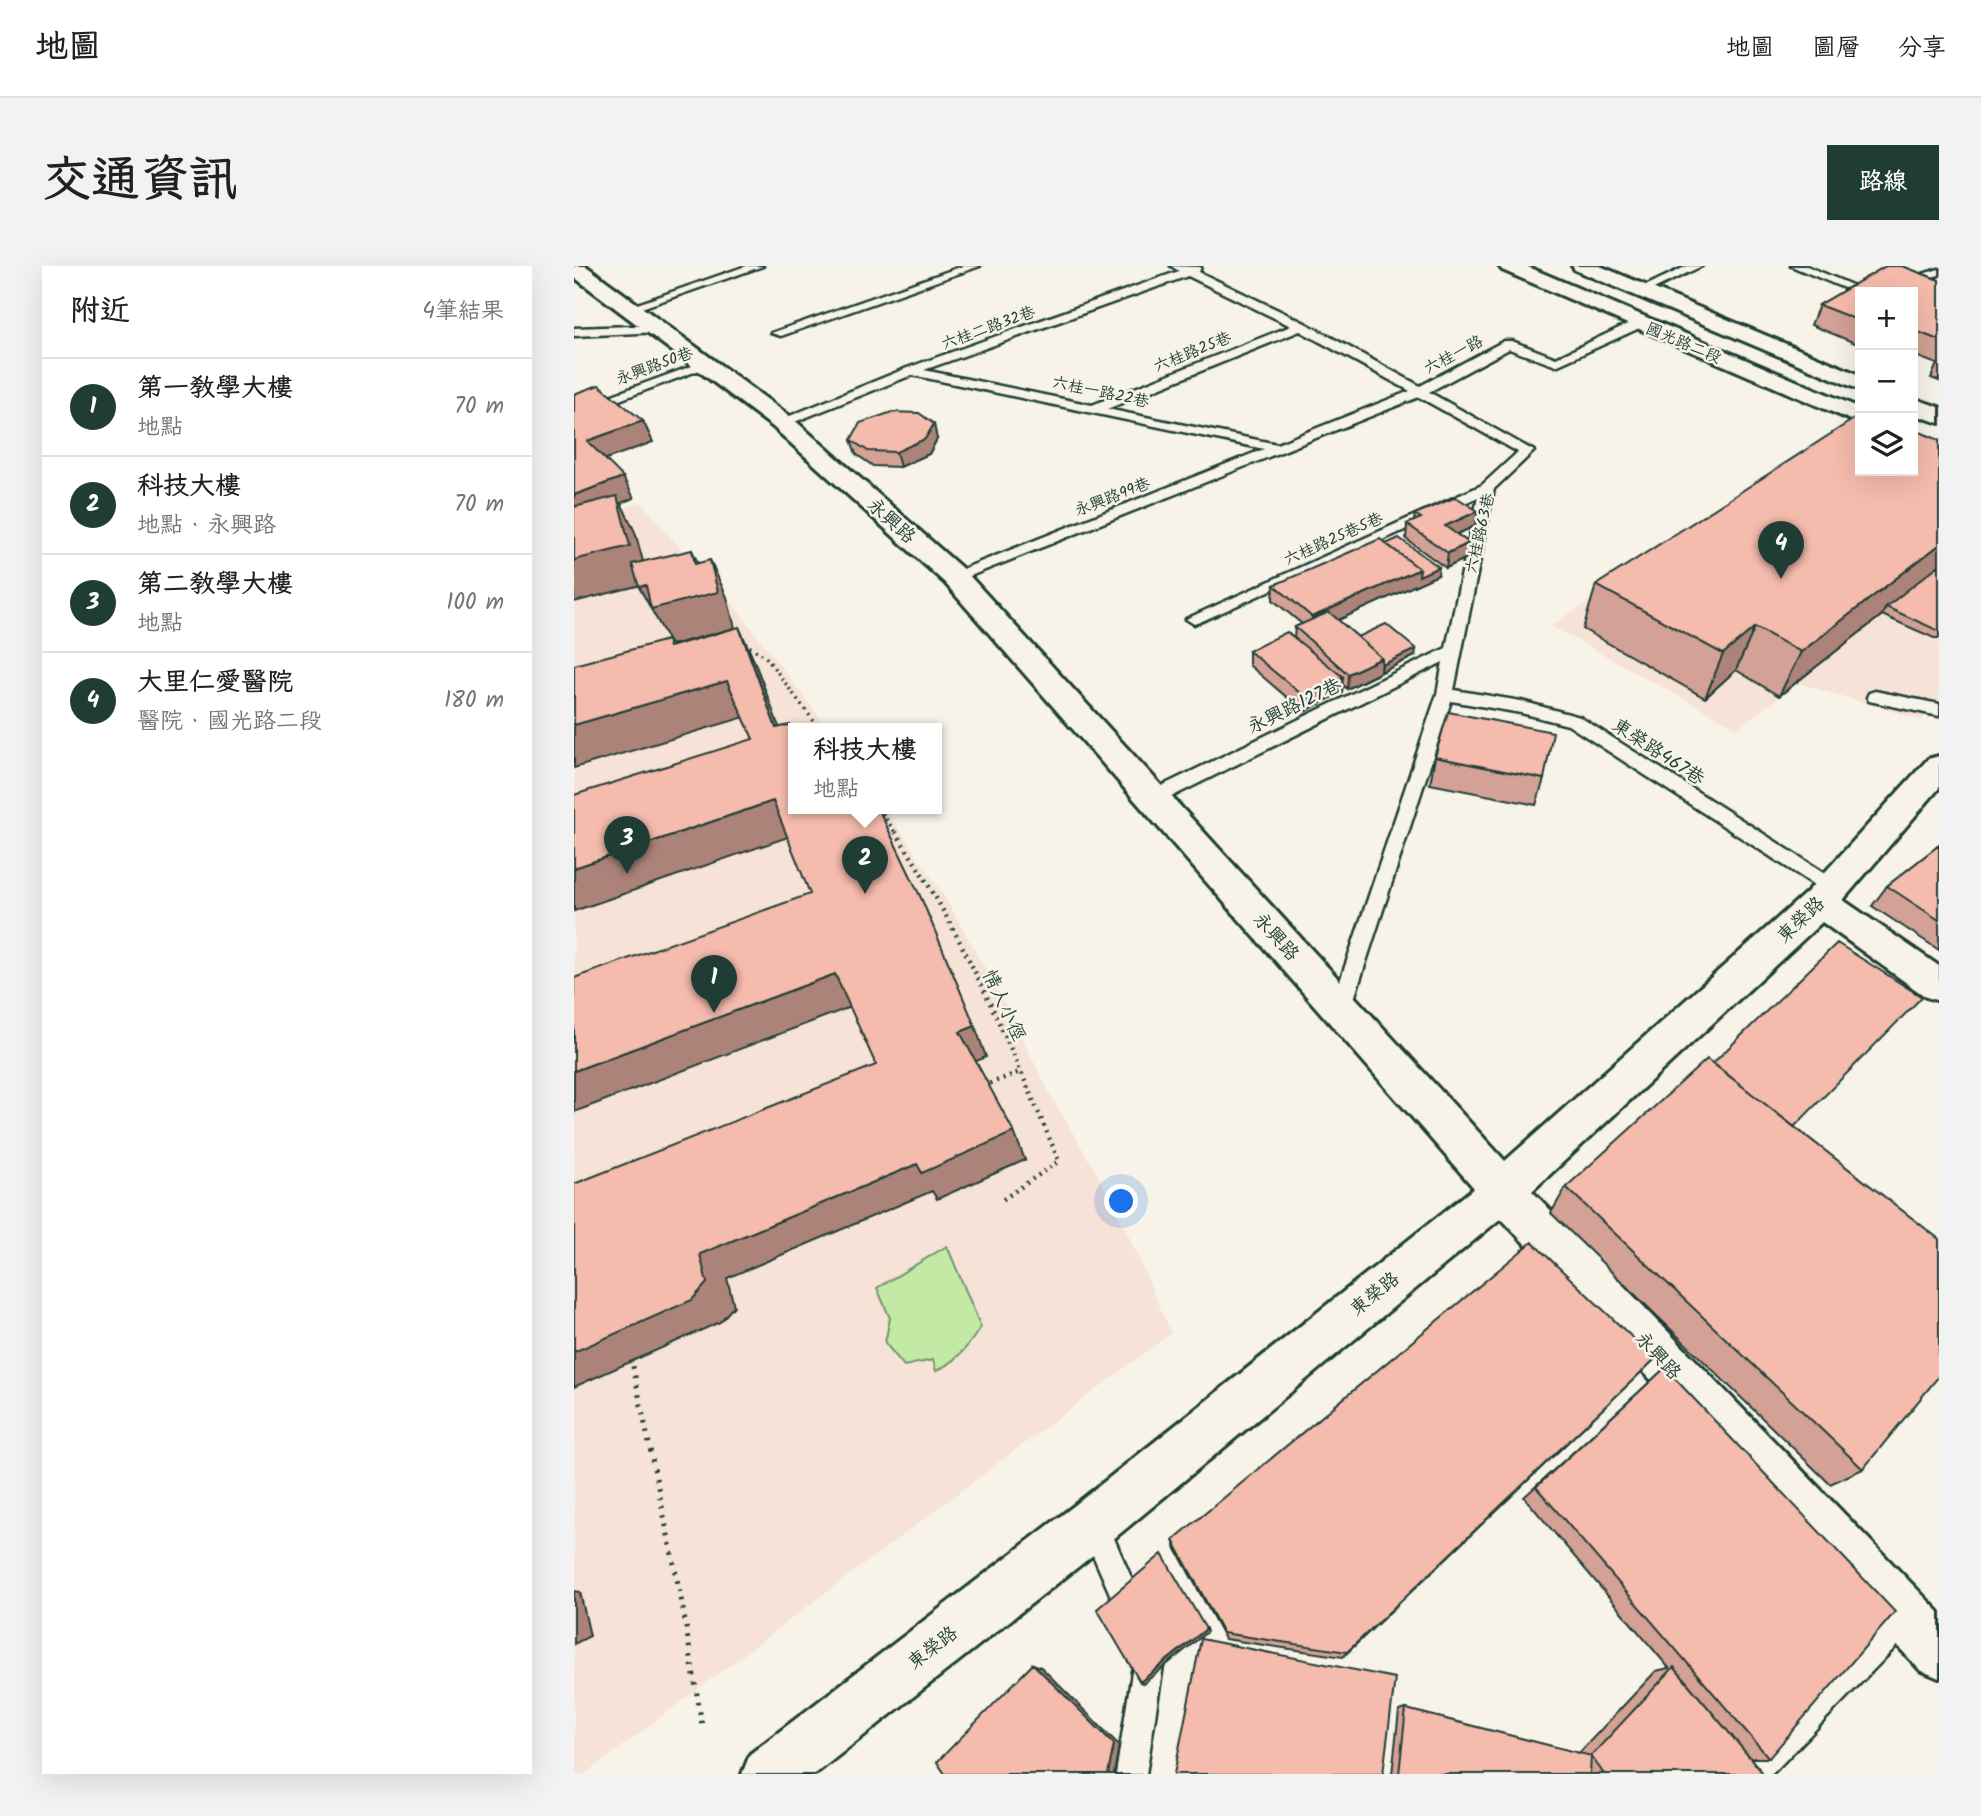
<!DOCTYPE html>
<html lang="zh-TW">
<meta charset="utf-8">
<style>
:root{--surface:#fff;--page:#f2f2f2;--text:#202124;--muted:#757577;--line:#e0e0e0;--accent:#1f3d34}
body{margin:0;font-family:Kalam,"LXGW WenKai TC",sans-serif;background:var(--page);color:var(--text)}
.controls{position:absolute;right:21px;top:21px;display:grid;overflow:hidden;border-radius:0px;box-shadow:0 7px 28px #0002}
.controls button{width:63px;height:63px;display:grid;place-items:center;padding:0;border:0;border-bottom:2px solid var(--line);background:var(--surface);color:var(--text);font:35px sans-serif}
.you{position:absolute;left:548px;top:936px;width:24px;height:24px;margin:-18px;border:5px solid #fff;border-radius:50%;background:#1a73e8;box-shadow:0 0 0 10px #1a73e833}
.badge{display:grid;place-items:center;width:46px;height:46px;border-radius:50%;background:var(--accent);color:#fff;font-size:23px;font-weight:700}
.pin{position:absolute;translate:-50% -58px;filter:drop-shadow(0 2px 4px #0008)}
.pin::after{content:'';position:absolute;top:37px;width:24px;height:21px;background:inherit;clip-path:polygon(0 0,100% 0,50% 100%)}
.popup{position:absolute;left:214px;top:457px;width:154px;height:91px;box-sizing:border-box;display:grid;place-content:center;border-radius:0px;background:var(--surface);filter:drop-shadow(0 2px 5px #0005);font-size:23px;white-space:nowrap;color:var(--muted)}
.popup b{font-size:26px;color:var(--text)}
.popup::after{content:'';position:absolute;left:50%;top:100%;margin-left:-14px;border:14px solid transparent;border-top-color:var(--surface)}
.list{margin:0;padding:0;list-style:none}
h2{display:flex;justify-content:space-between;align-items:center;height:91px;margin:0;padding:0 28px;font-size:30px}
h2 small{font-size:23px;font-weight:400;color:var(--muted)}
.list li{display:grid;grid-template-columns:46px 1fr auto;gap:21px;align-items:center;box-sizing:border-box;height:98px;padding:0 28px;border-top:2px solid var(--line)}
.list b{display:block;font-size:26px;white-space:nowrap}
.list p{margin:0;font-size:23px;white-space:nowrap;color:var(--muted)}
.list em{font-size:23px;font-style:normal;color:var(--muted)}
.icon{flex:none;width:38px;height:38px;fill:none;stroke:currentColor;stroke-width:2;stroke-linecap:round;stroke-linejoin:round}
.map{position:relative;flex:none;width:1365px;height:1508px;overflow:hidden;border-radius:0px}
header{display:flex;align-items:center;gap:42px;box-sizing:border-box;height:98px;padding:0 35px;background:var(--surface);border-bottom:2px solid var(--line)}
header strong{font-size:33px}
nav{display:flex;gap:38px;margin-inline-start:auto;font-size:24px}
.intro{display:flex;align-items:center;justify-content:space-between;box-sizing:border-box;height:168px;padding:0 42px}
h1{margin:0;font-size:49px}
.button{padding:18px 32px;border-radius:0px;background:var(--accent);color:#fff;font-size:24px;font-weight:700}
main{display:flex;gap:42px;padding:0 42px}
aside{flex:1;background:var(--surface);border-radius:0px;box-shadow:0 7px 28px #0002}
.map>svg:first-child{display:block}
.built{fill:#f6e2d6}
.green{fill:#c2eaa5;stroke:#70946c;stroke-width:2}
.lines{fill:none;stroke-linecap:round;stroke-linejoin:round}
.lane-casing{stroke:#1f3d34;stroke-width:5}
.street-casing{stroke:#1f3d34;stroke-width:6}
.primary-casing{stroke:#1f3d34;stroke-width:6}
.path-far2{stroke:#1f3d34;stroke-width:3.5;stroke-dasharray:2 4.5;stroke-linecap:butt}
.path-far1{stroke:#1f3d34;stroke-width:4.5;stroke-dasharray:2 5;stroke-linecap:butt}
.path{stroke:#1f3d34;stroke-width:5;stroke-dasharray:2.5 7;stroke-linecap:butt}
.lane{fill:#f7f3e8;fill-rule:evenodd}
.street{fill:#f7f3e8;fill-rule:evenodd}
.primary{fill:#f7f3e8;fill-rule:evenodd}
.wall{fill:#d3a195;stroke:#1f3d34;stroke-width:2}
.shaded-wall{fill:#ac8379;stroke:#1f3d34;stroke-width:2}
.building{fill:#f5bbad;stroke:#1f3d34;stroke-width:2}
.labels{text-anchor:middle;stroke-width:5;stroke-linejoin:round;paint-order:stroke}
.far-street-label{font-size:16px;fill:#1f3d34;stroke:#f7f3e8}
.street-label{font-size:19px;fill:#1f3d34;stroke:#f7f3e8}
</style>
<header>
<strong>地圖</strong>
<nav><a>地圖</a><a>圖層</a><a>分享</a></nav>
</header>
<div class="intro"><h1>交通資訊</h1><a class="button">路線</a></div>
<main>
<aside>
<h2>附近<small>4筆結果</small></h2>
<ul class="list">
<li><span class="badge">1</span><div><b>第一教學大樓</b><p>地點</p></div><em>70 m</em></li>
<li><span class="badge">2</span><div><b>科技大樓</b><p>地點 · 永興路</p></div><em>70 m</em></li>
<li><span class="badge">3</span><div><b>第二教學大樓</b><p>地點</p></div><em>100 m</em></li>
<li><span class="badge">4</span><div><b>大里仁愛醫院</b><p>醫院 · 國光路二段</p></div><em>180 m</em></li>
</ul>
</aside>
<div class="map">
<svg width="1365" height="1508" viewBox="0 0 1365 1508">
<rect width="100%" height="100%" fill="#f7f3e8"/>
<filter id="ink" filterUnits="userSpaceOnUse"><feTurbulence type="fractalNoise" baseFrequency=".0143" numOctaves="2"/><feDisplacementMap in="SourceGraphic" scale="14" xChannelSelector="R" yChannelSelector="G"/><feConvolveMatrix kernelMatrix="1 2 1 2 8 2 1 2 1" color-interpolation-filters="sRGB"/></filter>
<g filter="url(#ink)">
<path class="built" d="M1286 172V205L1365 207V437L1347 454 1224 417 1163 462 977 360 1122 267Z
M67 236 132 313 148 324 254 462H219V542H311L371 632 424 725 476 828 526 913 552 964 597 1067 11 1508H0V260Z"/>
<path class="green" d="M373 980 407 1061C395 1079 383 1095 362 1105L359 1094 330 1100 311 1077 316 1052 303 1022Z"/>
<g class="lines">
<g class="lane-casing">
<path id="lane" d="M172 0H189L59 45 49 43Z
M389 0H406L207 70 197 67Z
M597 0 627 1 625 6 731 57 846 120 930 75H938L982 92 1062 54H1070V60L982 100 935 83 855 126 960 185 920 223 880 424 947 435 1006 451 1265 616 1268 621 1265 626H1251L994 459 947 447 877 435 777 742 774 748 767 751 760 748 757 742 863 428 869 396 585 537H573L570 532 573 527 872 382 904 231 626 356 620 358 612 353 908 219 944 186 845 131 381 316 373 311 376 308 690 183 338 109 213 159 201 156 333 102 605 5ZM614 10 717 60 518 139 350 104ZM726 65 836 125 703 178 533 143Z
M1113 0H1128L1071 27 1061 25Z
M1217 0H1233L1280 20 1270 22Z
M1365 3V9L1332 18 1326 15Z
M90 59 92 62 86 66 0 70V62Z
M129 96 139 99 0 151V143Z
M1301 425 1365 438V450L1295 435 1293 431 1295 427Z
M519 1243 529 1247 573 1348 569 1358 559 1362 549 1358 505 1257 509 1247Z
M1332 1336 1342 1340 1346 1350 1342 1360 1198 1508H1161L1165 1497 1322 1340Z
M576 1372 586 1377 591 1387 572 1508H542L561 1387 566 1377Z"/>
</g>
<g class="street-casing">
<path id="street" d="M0 0H12L217 151 391 305 931 895 1233 626 1354 493 1365 490V522L1269 634 1365 700V735L1352 731 1248 656 958 925 1365 1346V1412L1346 1404 927 952 537 1275 241 1508H168L176 1488 501 1239 900 922 371 317 199 161 0 11Z"/>
</g>
<g class="primary-casing">
<path id="primary" d="M925 0H952L1286 142V158L928 4Z
M998 0H1026L1286 109V124L1001 4Z
M1339 132 1365 141V157L1339 148Z"/>
</g>
<path class="path-far2" d="M170 377 191 390 245 462
M305 542 322 568"/>
<path class="path-far1" d="M321 566C390 668 437 782 485 895L428 934
M409 820 446 806"/>
<path class="path" d="M57 1091 108 1337 128 1459"/>
<use href="#lane" class="lane"/>
<use href="#street" class="street"/>
<use href="#primary" class="primary"/>
</g>
<path class="wall" d="M1312 0H1328L1365 14V115L1357 112 1363 98 1339 89V26H1286V79L1237 59 1245 39Z
M363 173 355 188 326 201 299 200 282 188 277 174Z
M1365 174V372H1360L1308 349 1205 430 1162 404 1131 432 1009 363 1022 319Z
M904 245 901 260 883 268 895 277 893 292 872 302 832 273 833 258 840 255 841 248Z
M812 278 864 309 764 354 784 371 841 390 773 423 769 419 768 426 730 446 675 399V385L720 372 721 361 728 358 699 334 700 319Z
M861 491 970 513 962 539 856 518Z
M1365 579V684L1298 640 1313 620Z
M1221 861 1289 1203 1256 1218 977 947 992 921Z
M1081 1093 769 1391 651 1373 602 1283 599 1274Z
M1091 1102 1195 1492H1176L1186 1508H818L825 1445 832 1443 1005 1487 1082 1405 1095 1402 950 1231Z"/>
<path class="shaded-wall" d="M69 155 79 176 24 196 13 175Z
M360 158 363 173 355 188 326 201 322 186Z
M49 211 60 232 47 237 61 266 75 317 0 336V294L8 252 0 238V229Z
M904 245 901 260 868 275 871 260Z
M895 277 893 292 872 302 874 287Z
M1365 279V304L1312 341 1308 349 1205 430 1227 386Z
M118 284 135 321 136 294 153 331 161 362 97 379 65 321 72 319 121 298Z
M865 301 864 309 738 366V351L846 303Z
M165 361 181 397 219 498 202 462Z
M1181 361 1162 404 1131 432 1149 388Z
M842 383 841 390 807 406 808 399Z
M808 392 807 406 773 423 774 408Z
M769 411 768 426 730 446 731 431Z
M153 415 171 451 0 502V459Z
M199 535 217 570 0 645V602Z
M261 708 279 740 0 846V805Z
M401 760 412 791 398 797 386 766Z
M440 866 451 894 363 933 358 925 153 1012 160 1040 146 1056 0 1121V1086L126 988 343 898Z
M0 1325 6 1326 16 1370 0 1378Z
M632 1363 633 1366 569 1418 566 1416Z
M459 1398 467 1401 545 1479 540 1508H534Z"/>
<path class="building" d="M1312 0H1328L1365 14V74L1339 64V26H1286V55L1245 39Z
M25 119 69 155 13 175 49 211 0 229V128Z
M318 146 345 147 360 158 351 173 322 186 294 185 277 174 286 157Z
M1286 149V205H1339V163L1365 174V279L1227 386 1181 361 1149 388 1022 319Z
M43 230 56 280 0 294V241Z
M882 231 904 245 871 260 895 277 874 287 833 258 847 252 841 248Z
M825 272 865 301 845 310 846 303 812 278Z
M806 273 846 303 738 351 700 319Z
M118 284 121 298 136 294 144 326 77 343 72 319 65 321 58 298Z
M1365 299V365L1312 341Z
M755 346 808 392 774 408 721 361Z
M812 358 842 383 808 399V392L784 371Z
M165 361 202 462 216 459 219 471V542H290L293 547 305 544 348 634 401 760 386 766 440 866 348 907 343 898 126 988 133 1017 118 1034 0 1086V918L302 799 261 708 0 805V712L236 628 199 535 0 602V529L179 473 153 415 0 459V399L93 374 95 381Z
M713 366 769 411 731 431 675 385Z
M874 446 979 466 970 513 861 491Z
M1365 579V654L1313 620Z
M1263 677 1348 731 1220 861 1139 797Z
M1133 793 1365 973V1110L1289 1203 992 921Z
M958 976 1081 1093 773 1386 649 1367 599 1274Z
M1091 1102 1321 1346 1195 1492 962 1221Z
M588 1288 632 1363 566 1416 523 1343Z
M627 1373 821 1412 809 1508H600Z
M459 1398 540 1478 534 1508H371L363 1496Z
M1100 1401 1188 1506 1186 1508H1030L1017 1490 1016 1508H825L832 1443 1017 1490Z"/>
</g>
<g class="labels">
<g class="far-street-label">
<text transform="translate(414 61) rotate(-20)" y="6">六桂二路32巷</text>
<text transform="translate(1110 76) rotate(23)" y="6">國光路二段</text>
<text transform="translate(618 85) rotate(-22)" y="6">六桂路25巷</text>
<text transform="translate(879 88) rotate(-28)" y="6">六桂一路</text>
<text transform="translate(80 99) rotate(-20)" y="6">永興路50巷</text>
<text transform="translate(527 125) rotate(12)" y="6">六桂一路22巷</text>
<text transform="translate(538 230) rotate(-21)" y="6">永興路99巷</text>
<text transform="translate(905 267) rotate(-77)" y="6">六桂路63巷</text>
<text transform="translate(759 272) rotate(-24)" y="6">六桂路25巷5巷</text>
</g>
<g class="street-label">
<text transform="translate(318 254) rotate(42)" y="7">永興路</text>
<text transform="translate(720 439) rotate(-26)" y="7">永興路127巷</text>
<text transform="translate(1085 485) rotate(33)" y="7">東榮路467巷</text>
<text transform="translate(1226 653) rotate(-44)" y="7">東榮路</text>
<text transform="translate(703 670) rotate(48)" y="7">永興路</text>
<text transform="translate(431 739) rotate(65)" y="7">情人小徑</text>
<text transform="translate(800 1027) rotate(-39)" y="7">東榮路</text>
<text transform="translate(1085 1089) rotate(47)" y="7">永興路</text>
<text transform="translate(358 1381) rotate(-38)" y="7">東榮路</text>
</g>
</g>
</svg>
<div class="controls">
<button>+</button>
<button>−</button>
<button><svg class="icon" aria-label="layers" viewBox="0 0 24 24"><path d="M12 4l9 5-9 5-9-5zM3 14l9 5 9-5"/></svg></button>
</div>
<div class="you"></div>
<div class="pin badge" style="left:140px;top:747px">1</div>
<div class="pin badge" style="left:291px;top:628px">2</div>
<div class="popup"><b>科技大樓</b>地點</div>
<div class="pin badge" style="left:53px;top:608px">3</div>
<div class="pin badge" style="left:1207px;top:313px">4</div>
</div>
</main>
